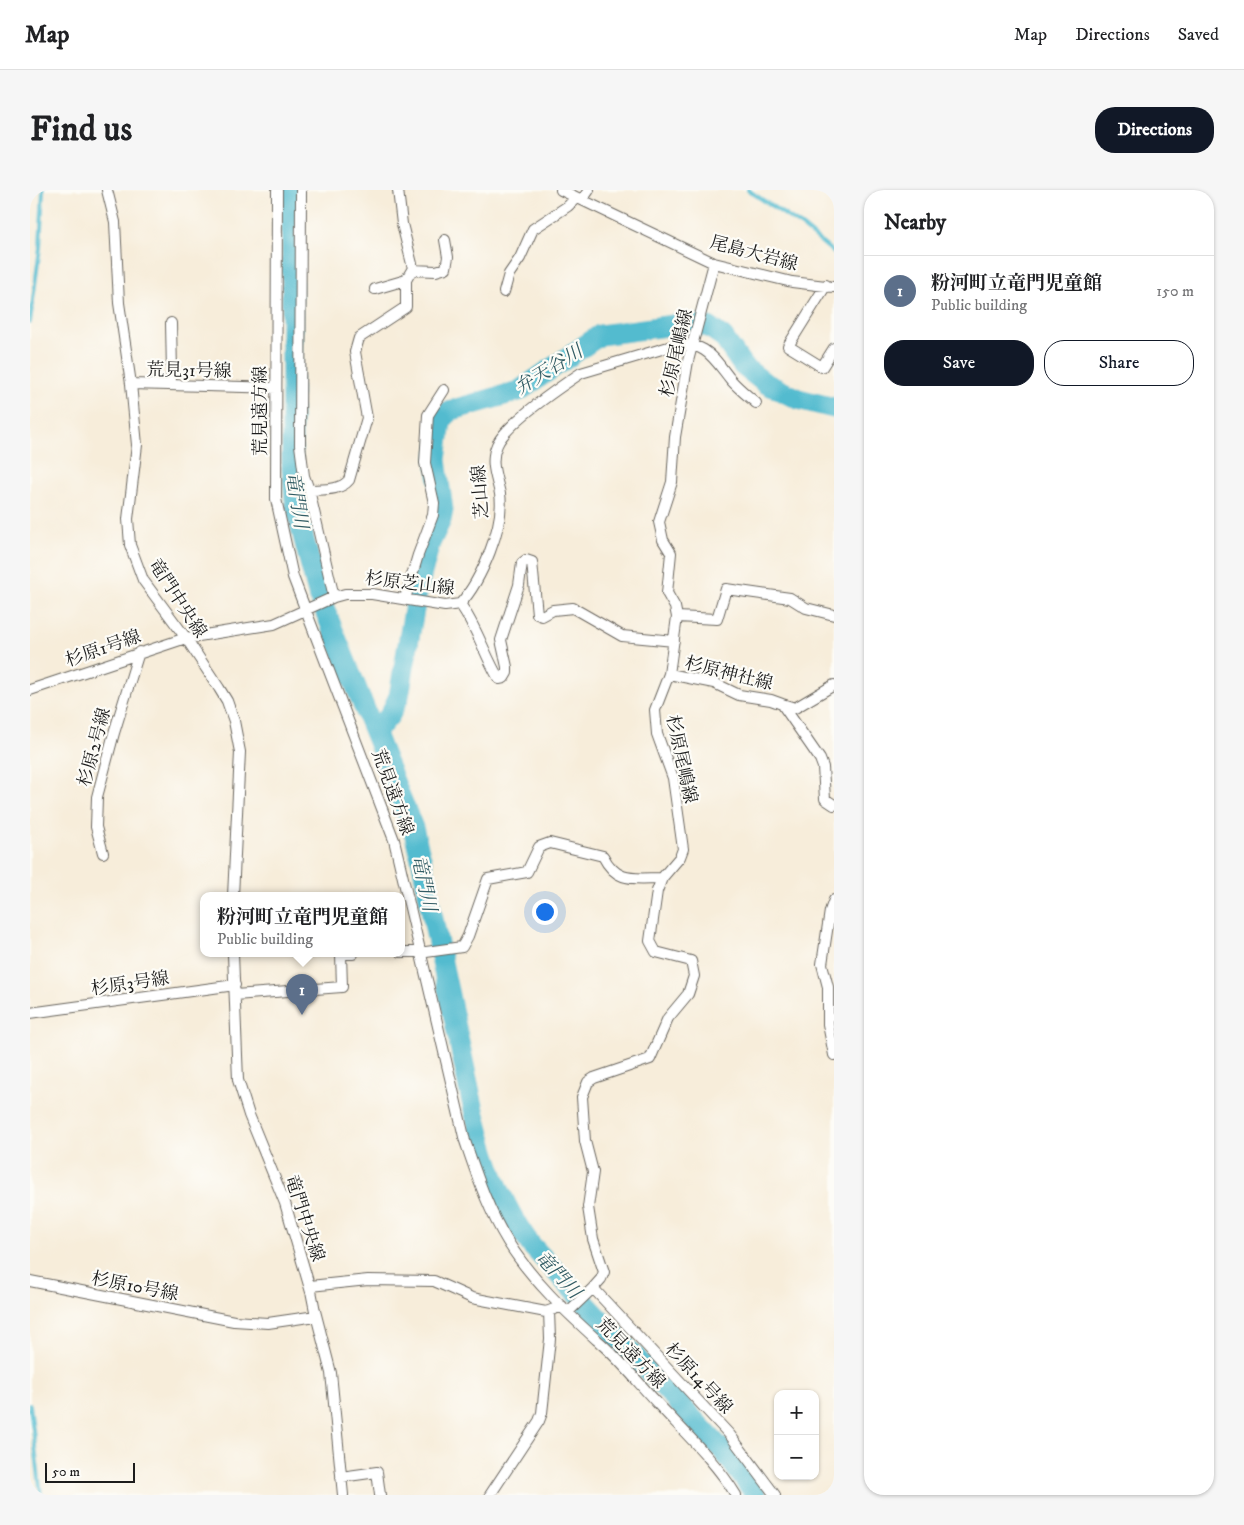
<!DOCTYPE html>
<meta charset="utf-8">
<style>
:root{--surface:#fff;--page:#f6f6f6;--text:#202124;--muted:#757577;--line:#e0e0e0;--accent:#111827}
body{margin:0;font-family:"IM FELL DW Pica","Noto Serif JP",serif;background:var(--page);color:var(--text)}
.controls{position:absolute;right:15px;bottom:15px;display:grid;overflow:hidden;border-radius:10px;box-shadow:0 1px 4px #0004}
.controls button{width:45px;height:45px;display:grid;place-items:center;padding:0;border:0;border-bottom:1px solid var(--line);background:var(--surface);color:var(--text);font:25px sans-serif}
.scale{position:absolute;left:15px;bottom:12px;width:90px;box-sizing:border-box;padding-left:5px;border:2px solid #1c1c1c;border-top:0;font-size:14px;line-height:18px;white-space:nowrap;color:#1c1c1c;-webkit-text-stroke:4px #fdfcf7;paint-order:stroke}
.you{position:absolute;left:514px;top:721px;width:18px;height:18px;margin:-12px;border:4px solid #fff;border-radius:50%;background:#1a73e8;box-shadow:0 0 0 8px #1a73e833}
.badge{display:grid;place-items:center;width:32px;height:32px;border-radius:50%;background:var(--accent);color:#fff;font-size:16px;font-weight:700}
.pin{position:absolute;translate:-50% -41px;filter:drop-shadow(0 1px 2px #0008)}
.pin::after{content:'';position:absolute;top:26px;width:18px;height:15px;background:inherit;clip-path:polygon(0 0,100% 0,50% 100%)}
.popup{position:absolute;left:170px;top:702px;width:205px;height:65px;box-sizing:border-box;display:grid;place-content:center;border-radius:10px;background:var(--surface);filter:drop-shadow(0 1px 4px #0005);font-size:16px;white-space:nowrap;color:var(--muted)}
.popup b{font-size:19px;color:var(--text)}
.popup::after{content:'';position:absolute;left:50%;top:100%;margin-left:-10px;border:10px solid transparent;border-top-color:var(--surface)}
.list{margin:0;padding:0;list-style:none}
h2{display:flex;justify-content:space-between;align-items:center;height:65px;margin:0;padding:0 20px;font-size:21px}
h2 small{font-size:16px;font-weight:400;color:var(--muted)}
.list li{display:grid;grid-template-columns:32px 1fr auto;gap:15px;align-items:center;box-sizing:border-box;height:70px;padding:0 20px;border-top:1px solid var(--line)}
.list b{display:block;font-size:19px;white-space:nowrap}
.list p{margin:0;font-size:16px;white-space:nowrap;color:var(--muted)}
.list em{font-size:16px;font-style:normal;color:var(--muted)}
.actions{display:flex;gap:10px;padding:15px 20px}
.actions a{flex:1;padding:11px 0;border:1px solid var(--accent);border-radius:20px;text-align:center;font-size:18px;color:var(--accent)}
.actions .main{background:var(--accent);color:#fff}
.map{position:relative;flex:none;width:804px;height:1305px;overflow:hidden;border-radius:20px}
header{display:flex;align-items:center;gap:30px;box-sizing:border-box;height:70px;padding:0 25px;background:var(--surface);border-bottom:1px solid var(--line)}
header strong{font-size:24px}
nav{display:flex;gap:28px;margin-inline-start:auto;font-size:18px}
.intro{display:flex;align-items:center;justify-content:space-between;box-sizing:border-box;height:120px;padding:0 30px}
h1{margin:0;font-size:35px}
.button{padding:12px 22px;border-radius:20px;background:var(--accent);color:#fff;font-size:18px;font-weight:700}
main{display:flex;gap:30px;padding:0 30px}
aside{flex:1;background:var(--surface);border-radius:20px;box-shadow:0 1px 4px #0004}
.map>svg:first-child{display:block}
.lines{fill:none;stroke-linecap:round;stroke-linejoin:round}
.stream{stroke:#52bbcf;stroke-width:4}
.river{stroke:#52bbcf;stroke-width:21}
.street-casing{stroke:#69655e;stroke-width:12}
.street{stroke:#fff;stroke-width:10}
.labels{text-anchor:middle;stroke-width:4.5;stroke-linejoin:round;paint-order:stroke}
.street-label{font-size:18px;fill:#1c1c1c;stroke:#fdfcf7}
.water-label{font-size:19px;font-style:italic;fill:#325c64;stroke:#fdfcf7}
</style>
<header>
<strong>Map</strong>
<nav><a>Map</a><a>Directions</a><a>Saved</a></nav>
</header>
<div class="intro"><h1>Find us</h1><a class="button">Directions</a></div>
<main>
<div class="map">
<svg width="804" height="1305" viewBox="0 0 804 1305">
<rect width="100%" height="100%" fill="#fdfcf7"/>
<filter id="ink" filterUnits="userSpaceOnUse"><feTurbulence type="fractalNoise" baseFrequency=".02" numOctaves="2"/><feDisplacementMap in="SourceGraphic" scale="10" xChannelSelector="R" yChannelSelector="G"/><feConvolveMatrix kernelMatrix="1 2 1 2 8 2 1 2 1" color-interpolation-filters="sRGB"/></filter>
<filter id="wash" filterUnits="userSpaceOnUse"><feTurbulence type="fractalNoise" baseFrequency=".0096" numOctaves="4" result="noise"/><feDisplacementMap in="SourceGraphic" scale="20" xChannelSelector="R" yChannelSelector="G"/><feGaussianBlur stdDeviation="1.12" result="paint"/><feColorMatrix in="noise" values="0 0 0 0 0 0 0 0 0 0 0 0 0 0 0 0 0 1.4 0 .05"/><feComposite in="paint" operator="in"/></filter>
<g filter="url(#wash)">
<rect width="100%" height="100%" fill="#f7edda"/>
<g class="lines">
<path class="stream" d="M718 0 773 37 804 63
M0 132 10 58 13 0
M0 1215 11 1305"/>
<path class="river" d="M262 0V279L266 319 288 403 383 638 392 672C403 732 416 792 429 851 444 922 456 995 501 1055L694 1262 726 1305
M345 543 360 525 369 506 388 397 400 353 411 330 413 320 406 270 411 232 419 221 489 201 570 145 658 133 679 137 693 147 713 176 735 193 768 209 804 218"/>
</g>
</g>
<g filter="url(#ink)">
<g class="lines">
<g class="street-casing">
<path id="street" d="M77 0 85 32 89 113 101 194 107 255 98 329 100 355 113 390 156 448 189 498 197 511 204 531 210 562 203 706
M247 0 246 309 263 387 364 650 435 951C447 986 458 1020 478 1052 501 1089 535 1121 567 1150 590 1169 609 1194 630 1216 656 1244 686 1272 706 1305
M271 0 270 255 274 286 279 300
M531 0 684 73 762 92 804 97
M552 10 559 0
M382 80 406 81 416 78 418 67 415 50
M796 95 758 156 792 177 804 158
M345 99 376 90
M474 102 479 84 490 68 503 39 538 16 546 8
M101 194 246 198
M140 195 142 182 141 133
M304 407 279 300C293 299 310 301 319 290L337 228 325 162 329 148 376 117V90L383 78 372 34 368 0
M375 409 388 365 403 325 404 313 395 273 398 225 414 200
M430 414C451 391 475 335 470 304 467 288 459 272 467 255 476 234 530 197 551 183L642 156C676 151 682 166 701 190 708 198 718 206 726 213
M647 427 687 429 696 399 760 408 776 418 804 425
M639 484 684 493 709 505 741 510 752 514 790 569 793 577 795 609 804 615
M0 500 156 448 244 434 304 407 315 404H342L415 416 430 414C447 437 454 464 469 489L474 488 477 483V477L471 450 489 395 492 373 496 370 502 372 507 424 512 426 523 420 543 418 592 446 644 451
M752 514 765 518 804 495
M73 663 66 637 67 607 84 543 109 462
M804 710 800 721 792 774 798 797V834L804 865
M371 762H396L432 757 438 746 458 689 497 682 509 657 520 653 573 666C587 694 605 688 632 688
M203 764 208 890 219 925 255 1013 281 1102
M205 805 312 797 311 764H323
M0 823 205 795
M0 1091 204 1131 238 1133 286 1126 280 1096 338 1090 404 1091 442 1108 516 1122 532 1116
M563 1098 700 1245 745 1305
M285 1121 301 1183 313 1305
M538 1122 563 1098 571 1089 574 1082 563 1049 558 1017 563 982 555 951 552 907 558 892 564 888 620 869 638 828 658 804 664 786 661 771 626 762 620 751 627 701 632 688 650 667 653 659 643 588 627 544 625 520 639 484 647 427 645 417 637 403 641 363 633 350 629 332 642 292 645 247 658 171 684 73
M311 1287 347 1282 350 1305
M460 1305 509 1231 512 1223 520 1149 519 1121"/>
</g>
<use href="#street" class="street"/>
</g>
</g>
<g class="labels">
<g class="street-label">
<text transform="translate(724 63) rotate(15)" y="6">尾島大岩線</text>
<text transform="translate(646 163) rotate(-77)" y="6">杉原尾嶋線</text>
<text transform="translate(159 180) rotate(1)" y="6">荒見31号線</text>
<text transform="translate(230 221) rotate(-90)" y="6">荒見遠方線</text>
<text transform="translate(450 302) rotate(-94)" y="6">芝山線</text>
<text transform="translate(380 393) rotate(7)" y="6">杉原芝山線</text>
<text transform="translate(148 408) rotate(57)" y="6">竜門中央線</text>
<text transform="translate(73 458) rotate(-19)" y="6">杉原1号線</text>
<text transform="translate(699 483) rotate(14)" y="6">杉原神社線</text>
<text transform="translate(64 557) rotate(-75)" y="6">杉原2号線</text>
<text transform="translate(652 569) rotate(78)" y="6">杉原尾嶋線</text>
<text transform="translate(363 602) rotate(70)" y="6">荒見遠方線</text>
<text transform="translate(100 793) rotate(-8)" y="6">杉原3号線</text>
<text transform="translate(275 1028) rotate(72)" y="6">竜門中央線</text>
<text transform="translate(105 1096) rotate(11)" y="6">杉原10号線</text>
<text transform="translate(601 1163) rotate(46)" y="6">荒見遠方線</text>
<text transform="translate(669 1188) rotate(47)" y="6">杉原14号線</text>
</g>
<g class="water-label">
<text transform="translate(518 179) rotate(-32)" y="7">弁天谷川</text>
<text transform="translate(268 310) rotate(81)" y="7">竜門川</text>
<text transform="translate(395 693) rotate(78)" y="7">竜門川</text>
<text transform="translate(529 1084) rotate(47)" y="7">竜門川</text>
</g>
</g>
</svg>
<div class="controls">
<button>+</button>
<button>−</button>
</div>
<div class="scale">50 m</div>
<div class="you"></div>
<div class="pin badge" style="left:272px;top:825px;background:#5c6f8a">1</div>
<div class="popup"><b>粉河町立竜門児童館</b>Public building</div>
</div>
<aside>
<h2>Nearby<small></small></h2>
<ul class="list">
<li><span class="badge" style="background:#5c6f8a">1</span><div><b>粉河町立竜門児童館</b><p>Public building</p></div><em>150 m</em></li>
</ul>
<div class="actions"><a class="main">Save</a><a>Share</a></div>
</aside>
</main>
